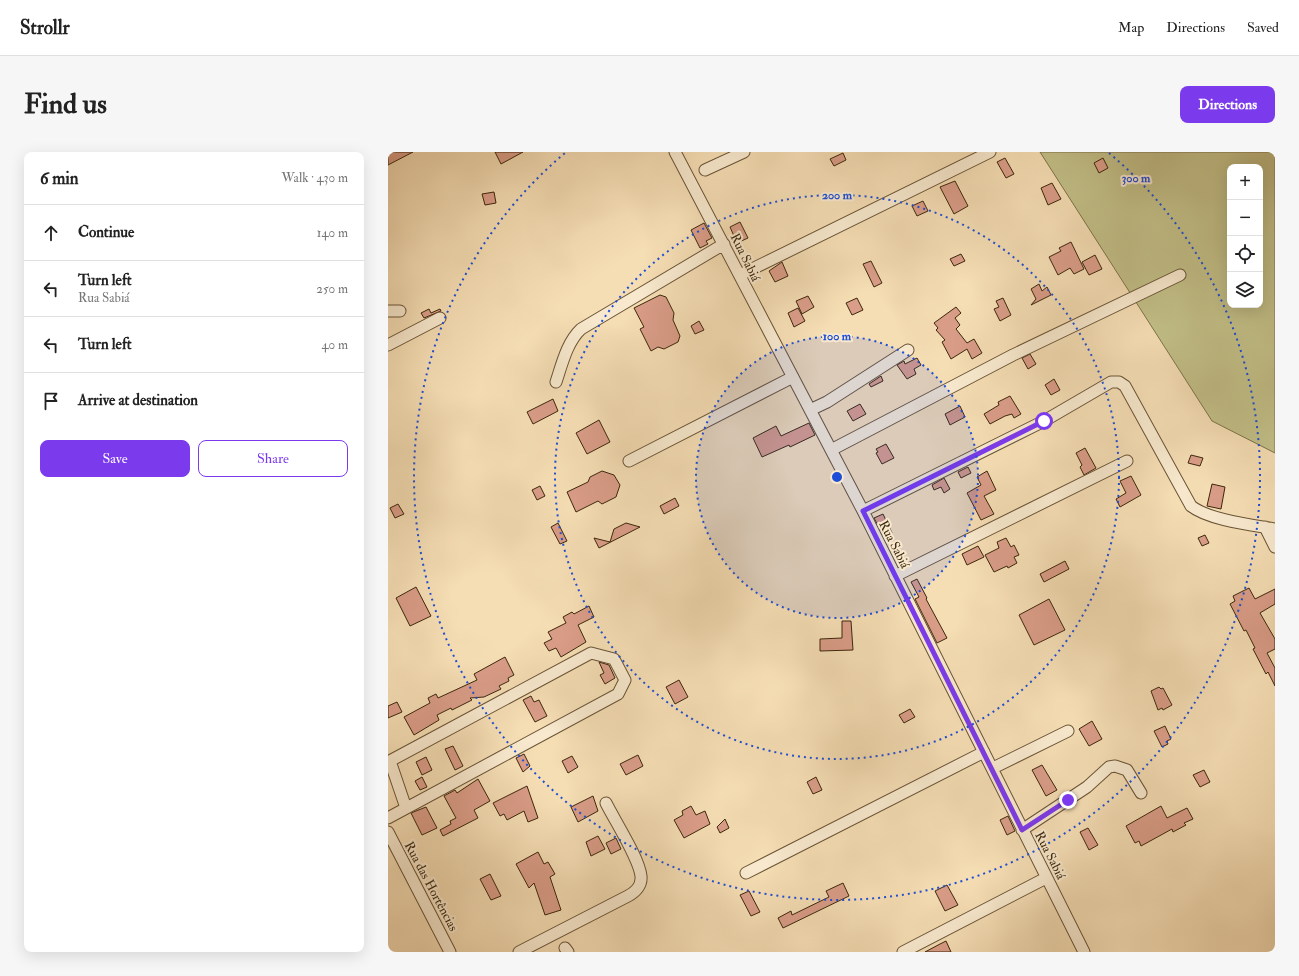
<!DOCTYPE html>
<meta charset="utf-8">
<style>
:root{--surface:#fff;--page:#f6f6f6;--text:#222;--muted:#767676;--line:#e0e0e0;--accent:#7c3aed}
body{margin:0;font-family:"IM FELL Double Pica",serif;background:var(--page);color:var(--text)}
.controls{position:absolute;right:12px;top:12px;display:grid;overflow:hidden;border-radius:8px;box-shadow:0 4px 16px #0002}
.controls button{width:36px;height:36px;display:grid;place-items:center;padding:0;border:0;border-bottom:1px solid var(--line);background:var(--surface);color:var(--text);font:20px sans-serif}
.stop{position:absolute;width:12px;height:12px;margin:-9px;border:3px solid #7c3aed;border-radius:50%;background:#fff}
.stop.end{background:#7c3aed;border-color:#fff;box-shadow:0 1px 4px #0008}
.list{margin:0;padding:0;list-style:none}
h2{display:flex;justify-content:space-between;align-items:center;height:52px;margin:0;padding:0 16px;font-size:17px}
h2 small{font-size:13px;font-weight:400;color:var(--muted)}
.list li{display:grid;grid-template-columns:26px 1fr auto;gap:12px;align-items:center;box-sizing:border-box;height:56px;padding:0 16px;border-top:1px solid var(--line)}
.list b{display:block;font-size:15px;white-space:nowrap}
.list p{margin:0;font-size:13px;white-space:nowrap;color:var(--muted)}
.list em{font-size:13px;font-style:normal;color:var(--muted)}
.actions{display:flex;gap:8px;padding:12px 16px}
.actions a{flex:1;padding:9px 0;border:1px solid var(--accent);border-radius:8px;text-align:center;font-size:14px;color:var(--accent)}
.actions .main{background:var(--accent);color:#fff}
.icon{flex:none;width:22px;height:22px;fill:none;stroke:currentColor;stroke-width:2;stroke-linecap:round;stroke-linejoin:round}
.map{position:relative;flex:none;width:887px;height:800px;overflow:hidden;border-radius:8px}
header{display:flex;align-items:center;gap:24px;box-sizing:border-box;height:56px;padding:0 20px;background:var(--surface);border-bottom:1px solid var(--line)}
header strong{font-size:19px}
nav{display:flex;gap:22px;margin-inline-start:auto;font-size:14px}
.intro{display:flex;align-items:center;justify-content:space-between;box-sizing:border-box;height:96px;padding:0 24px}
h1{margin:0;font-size:28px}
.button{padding:10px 18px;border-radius:8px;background:var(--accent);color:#fff;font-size:14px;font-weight:700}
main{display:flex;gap:24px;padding:0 24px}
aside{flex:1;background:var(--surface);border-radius:8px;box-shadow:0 4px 16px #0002}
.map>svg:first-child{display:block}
.green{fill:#c2bf88;stroke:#7e734a;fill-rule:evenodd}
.building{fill:#da9d88;stroke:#3b270c}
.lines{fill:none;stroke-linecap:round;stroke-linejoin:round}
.minor-casing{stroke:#6a5436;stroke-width:13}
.minor{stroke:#f8e9ce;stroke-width:11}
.route{stroke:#7c3aed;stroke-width:5}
.ring{fill:none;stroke:#1d4ed8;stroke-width:2;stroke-dasharray:2 4}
.labels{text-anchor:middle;stroke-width:4;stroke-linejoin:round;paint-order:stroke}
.street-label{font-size:13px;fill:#3b270c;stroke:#f8e9ce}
.centre{fill:#1d4ed8;stroke:#f8e9ce;stroke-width:2}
.ring-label{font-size:12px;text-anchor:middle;font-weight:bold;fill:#1d4ed8;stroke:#f8e9ce;stroke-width:4;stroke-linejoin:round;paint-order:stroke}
</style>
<header>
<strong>Strollr</strong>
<nav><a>Map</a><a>Directions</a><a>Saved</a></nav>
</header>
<div class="intro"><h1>Find us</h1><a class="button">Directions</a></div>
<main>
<aside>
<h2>6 min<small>Walk · 430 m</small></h2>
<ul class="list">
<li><svg class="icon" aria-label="ahead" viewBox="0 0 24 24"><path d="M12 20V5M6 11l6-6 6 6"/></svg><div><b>Continue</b></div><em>140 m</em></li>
<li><svg class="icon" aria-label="left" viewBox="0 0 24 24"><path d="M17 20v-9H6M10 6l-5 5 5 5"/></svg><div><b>Turn left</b><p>Rua Sabiá</p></div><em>250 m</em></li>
<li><svg class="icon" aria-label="left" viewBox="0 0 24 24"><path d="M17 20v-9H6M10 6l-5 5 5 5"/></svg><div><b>Turn left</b></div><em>40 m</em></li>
<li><svg class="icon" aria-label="arrive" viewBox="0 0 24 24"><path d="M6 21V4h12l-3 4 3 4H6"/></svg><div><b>Arrive at destination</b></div></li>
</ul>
<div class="actions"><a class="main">Save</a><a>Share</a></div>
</aside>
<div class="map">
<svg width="887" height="800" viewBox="0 0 887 800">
<rect width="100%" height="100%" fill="#f5ddb4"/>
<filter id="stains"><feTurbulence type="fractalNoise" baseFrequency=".005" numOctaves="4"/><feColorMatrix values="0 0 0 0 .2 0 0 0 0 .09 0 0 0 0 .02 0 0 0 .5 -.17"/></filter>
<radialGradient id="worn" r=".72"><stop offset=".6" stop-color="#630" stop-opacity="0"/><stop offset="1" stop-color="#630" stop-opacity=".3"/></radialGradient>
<path class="green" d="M652 0H887V301L824 269ZM842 15H872V153H842Z"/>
<path class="building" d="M0 0H25L0 13Z
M107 0H135L113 12Z
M455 1 458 8 446 14 442 7Z
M617 6 626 22 618 26 609 10Z
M715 6 720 16 711 21 706 11Z
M567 29 580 54 566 62 552 35Z
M664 31 673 47 660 53 653 36Z
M106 40 108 51 97 53 94 42Z
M535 49 540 59 529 64 524 54Z
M352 70 360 86 349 91 342 75Z
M316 71 324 86 318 89 320 92 312 96 303 78Z
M683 90 696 117 686 122 682 116 670 123 661 105 673 99 671 96Z
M573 102 577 109 566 114 562 107Z
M707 103 714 117 701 123 694 110Z
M483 109 494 131 486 135 475 112Z
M394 110 400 124 387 130 381 119Z
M651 132 654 139 659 135 663 143 643 153 648 147 643 137Z
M272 143 278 145 286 161 285 168 292 184 290 190 276 197 270 195 263 199 252 177 256 175 246 156Z
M420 144 426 155 414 162 408 149Z
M469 146 475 158 464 163 458 151Z
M615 146 623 163 612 169 606 157 611 155 608 149Z
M568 155 573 161 567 166 572 173 568 177 579 191 586 187 594 201 584 207 579 197 563 207 554 190 557 188 548 178 550 176 546 171Z
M410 156 417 169 406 175 400 161Z
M41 157 43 161 52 157 53 159 36 166 33 161Z
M311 169 316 178 307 182 303 174Z
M642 202 648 212 640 217 634 206Z
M529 206 533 213 526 217 528 222 519 227 509 213 516 209 517 212Z
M493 224 495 229 483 235 481 232Z
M666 227 672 238 663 243 657 233Z
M622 244 633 262 626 266 624 262 617 264 602 272 596 262 611 253 610 250Z
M165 247 170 259 145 272 139 260Z
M472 252 478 262 465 269 459 259Z
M572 254 577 265 562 273 557 262Z
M211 268 222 290 199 302 188 281Z
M421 271 427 283 402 295 401 293 374 305 365 286 388 274 393 284Z
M498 292 506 306 494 312 488 301 490 300 488 297Z
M697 296 708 316 696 323 692 315 694 313 688 301Z
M803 303 815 306 812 314 800 311Z
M580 315 583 321 573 326 570 320Z
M214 319 226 323 232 333 228 345 214 352 210 349 188 360 179 340 200 330 202 325Z
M599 319 608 338 596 344 606 362 593 368 579 341 593 333 589 325Z
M743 324 753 343 732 355 728 347 738 341 732 329Z
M556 326 562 337 556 341 553 335 546 338 544 333Z
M824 332 837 335 833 357 819 354Z
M152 334 157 344 149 348 144 338Z
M287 346 291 354 276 362 272 354Z
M10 352 16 362 7 366 2 356Z
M495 362 504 381 496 385 486 366Z
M170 371 179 389 172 392 163 375Z
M238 371 252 375 211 396 206 386 222 390 226 377Z
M817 383 821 391 814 394 810 386Z
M618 386 623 395 626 393 631 403 626 405 629 411 620 416 619 414 606 420 597 403 611 396 609 390Z
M590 394 596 405 579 413 574 402Z
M677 409 681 417 656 430 652 422Z
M529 427 539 446 538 447 559 486 549 491 527 447 531 445 523 430Z
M28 435 43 464 22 474 8 446Z
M861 436 867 447 887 437V452L872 461 887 487V497L879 501 887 516V534L880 520 878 522 865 497 867 496 858 478 856 479 842 452 847 449 845 444Z
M661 447 677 478 646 493 631 463Z
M201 454 206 465 190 473 198 490 173 505 168 496 161 499 156 491 164 487 160 480 178 471 175 465 184 460 186 462Z
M454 469H463L465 498 432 499V487L454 486Z
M117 505 126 523 120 526 121 529 111 534 113 537 96 545 82 546 84 548 64 558 63 556 49 563 51 568 26 583 16 565 42 551 40 546 48 542 50 546 89 528 86 522Z
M211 510 221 513 227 526 217 532 212 523 216 521Z
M291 528 300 545 287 552 278 535Z
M771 535 773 537 775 536 784 553 775 558 774 556 770 558 763 539Z
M143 544 146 550 151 548 159 564 147 570 135 548Z
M9 550 14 560 0 566V554Z
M522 557 527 565 516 571 511 563Z
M704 569 714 587 701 594 691 577Z
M777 574 783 587 779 589 780 592 774 595 766 579Z
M65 594 75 614 67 618 57 597Z
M136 602 142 614 135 620 128 606Z
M250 603 255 614 238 623 232 612Z
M184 604 190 615 180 621 174 609Z
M38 605 44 618 34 623 28 610Z
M654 613 669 638 658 644 644 618Z
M816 618 822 630 812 635 805 623Z
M34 625 39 635 32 638 27 629Z
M428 625 434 638 425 642 419 630Z
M90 627 102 649 86 658 90 666 55 684 52 678 63 672 62 669 68 666 56 644 67 638 69 641Z
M139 634 150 666 140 670 136 659 119 668 116 662 112 664 105 651Z
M205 644 210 659 190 670 183 655Z
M303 654 308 663 317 659 322 672 296 686 286 668 295 663 294 659Z
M773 654 779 666 799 656 805 667 796 671 798 673 785 680 784 677 753 694 751 689 747 691 738 674Z
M38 655 49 676 34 683 23 661Z
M620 664 627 679 619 683 612 668Z
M337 667 341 676 332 681 329 675Z
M700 676 710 693 701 698 692 680Z
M210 684 217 697 203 704 198 690Z
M228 686 233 697 223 702 218 691Z
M150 700 156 712 160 710 167 722 162 725 173 758 157 763 146 731 141 736 128 712Z
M102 722 113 744 103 748 92 727Z
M455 731 461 744 395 776 390 766 403 759 404 763 441 745 438 739Z
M559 733 570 753 557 759 547 739Z
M361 739 372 760 363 764 352 743Z
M558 789 563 800H537L552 792Z"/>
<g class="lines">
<g class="minor-casing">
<path id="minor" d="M287 0 475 359 696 800
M317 18 356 0
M352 123 602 0
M0 159H12
M0 193 52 166
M168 230C174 212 179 190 193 177L336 92
M422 258 439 250 520 198
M443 298 625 203 792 123
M241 309 405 225
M475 359 656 269 723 230H731L737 234 803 354C821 368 864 373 887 377
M877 375 887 395
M507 424 739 309
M2 609 18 656
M0 610 203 501 226 507 237 528 230 542 0 666
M605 616 680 579
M634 678 699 635 721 615 727 614 739 618 753 641
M0 680 62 800
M358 721 596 600
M177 796 180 800
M131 800 240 744C248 740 254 733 253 724 251 706 227 669 218 651
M515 800 658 726"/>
</g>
<use href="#minor" class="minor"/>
</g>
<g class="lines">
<path class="route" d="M656 269 475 359 634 678 680 648"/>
</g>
<circle cx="449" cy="325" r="141" fill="#1d4ed8" fill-opacity=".12"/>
<g class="ring">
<circle cx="449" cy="325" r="141"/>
<circle cx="449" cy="325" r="282"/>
<path d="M721 1A423 423 0 1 1 177 1"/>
</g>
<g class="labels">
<g class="street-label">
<text transform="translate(358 105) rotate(64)" y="5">Rua Sabiá</text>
<text transform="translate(507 392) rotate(63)" y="5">Rua Sabiá</text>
<text transform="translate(663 703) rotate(63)" y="5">Rua Sabiá</text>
<text transform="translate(44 734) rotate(62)" y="5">Rua das Hortências</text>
</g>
</g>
<circle cx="449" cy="325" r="6" class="centre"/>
<g class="ring-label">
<text x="748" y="30">300 m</text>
<text x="449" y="47">200 m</text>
<text x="449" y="188">100 m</text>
</g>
<rect width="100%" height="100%" filter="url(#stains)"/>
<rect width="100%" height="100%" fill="url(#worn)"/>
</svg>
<div class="controls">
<button>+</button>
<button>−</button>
<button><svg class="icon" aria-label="locate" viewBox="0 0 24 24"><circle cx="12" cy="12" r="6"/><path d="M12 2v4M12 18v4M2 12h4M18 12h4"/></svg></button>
<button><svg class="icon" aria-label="layers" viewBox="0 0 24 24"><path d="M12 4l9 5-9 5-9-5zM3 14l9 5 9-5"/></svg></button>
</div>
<div class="stop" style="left:656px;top:269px"></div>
<div class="stop end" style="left:680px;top:648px"></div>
</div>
</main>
